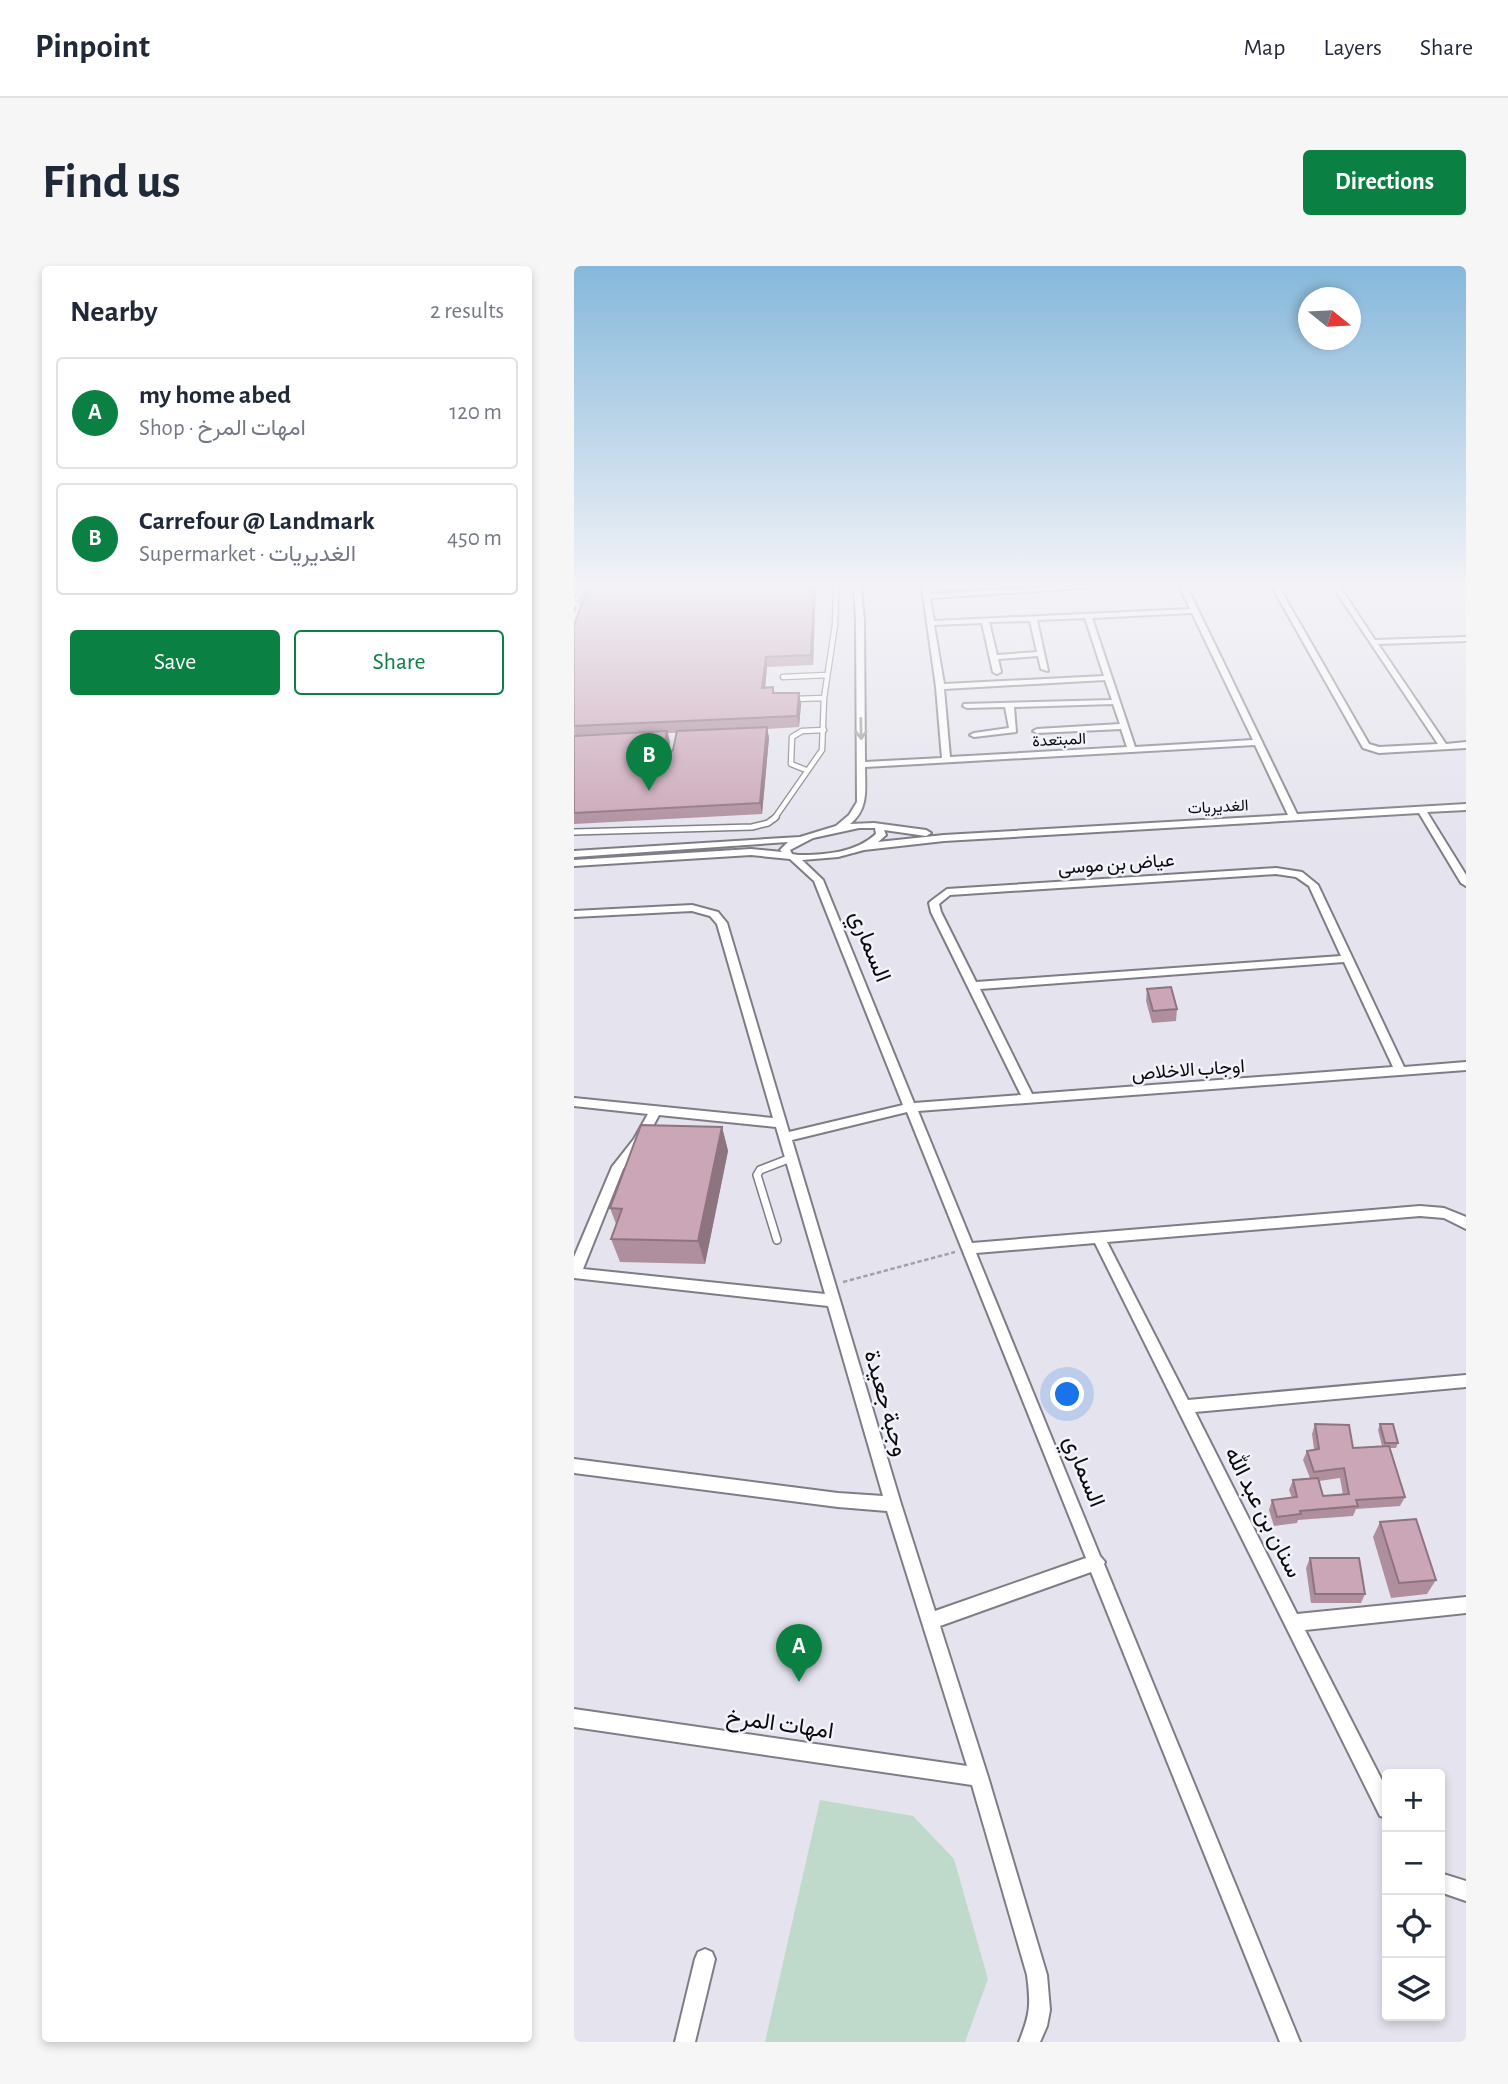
<!DOCTYPE html>
<meta charset="utf-8">
<style>
:root{--surface:#fff;--page:#f6f6f7;--text:#1f2937;--muted:#747a83;--line:#e0e1e3;--accent:#0b8043}
body{margin:0;font-family:"Alegreya Sans",Vazirmatn,sans-serif;background:var(--page);color:var(--text)}
.controls{position:absolute;right:21px;bottom:21px;display:grid;overflow:hidden;border-radius:7px;box-shadow:0 4px 10px #0003}
.controls button{width:63px;height:63px;display:grid;place-items:center;padding:0;border:0;border-bottom:2px solid var(--line);background:var(--surface);color:var(--text);font:35px sans-serif}
.compass{position:absolute;left:724px;top:21px;width:63px;height:63px;border-radius:50%;background:var(--surface);box-shadow:0 4px 10px #0003;rotate:108deg}
.you{position:absolute;left:494px;top:1129px;width:24px;height:24px;margin:-18px;border:5px solid #fff;border-radius:50%;background:#1a73e8;box-shadow:0 0 0 10px #1a73e833}
.badge{display:grid;place-items:center;width:46px;height:46px;border-radius:50%;background:var(--accent);color:#fff;font-size:23px;font-weight:700}
.pin{position:absolute;translate:-50% -58px;filter:drop-shadow(0 2px 4px #0008)}
.pin::after{content:'';position:absolute;top:37px;width:24px;height:21px;background:inherit;clip-path:polygon(0 0,100% 0,50% 100%)}
.list{margin:0;padding:0;list-style:none}
h2{display:flex;justify-content:space-between;align-items:center;height:91px;margin:0;padding:0 28px;font-size:30px}
h2 small{font-size:23px;font-weight:400;color:var(--muted)}
.list li{display:grid;grid-template-columns:46px 1fr auto;gap:21px;align-items:center;box-sizing:border-box;height:112px;margin:0 14px 14px;padding:0 14px;border:2px solid var(--line);border-radius:7px}
.list b{display:block;font-size:26px;white-space:nowrap}
.list p{margin:0;font-size:23px;white-space:nowrap;color:var(--muted)}
.list em{font-size:23px;font-style:normal;color:var(--muted)}
.actions{display:flex;gap:14px;padding:21px 28px}
.actions a{flex:1;padding:16px 0;border:2px solid var(--accent);border-radius:7px;text-align:center;font-size:24px;color:var(--accent)}
.actions .main{background:var(--accent);color:#fff}
.icon{flex:none;width:38px;height:38px;fill:none;stroke:currentColor;stroke-width:2;stroke-linecap:round;stroke-linejoin:round}
.map{position:relative;flex:none;width:892px;height:1776px;overflow:hidden;border-radius:7px}
header{display:flex;align-items:center;gap:42px;box-sizing:border-box;height:98px;padding:0 35px;background:var(--surface);border-bottom:2px solid var(--line)}
header strong{font-size:33px}
nav{display:flex;gap:38px;margin-inline-start:auto;font-size:24px}
.intro{display:flex;align-items:center;justify-content:space-between;box-sizing:border-box;height:168px;padding:0 42px}
h1{margin:0;font-size:49px}
.button{padding:18px 32px;border-radius:7px;background:var(--accent);color:#fff;font-size:24px;font-weight:700}
main{display:flex;gap:42px;padding:0 42px}
aside{flex:1;background:var(--surface);border-radius:7px;box-shadow:0 4px 10px #0003}
.map>svg:first-child{display:block}
.green{fill:#bfdaca}
.lines{fill:none;stroke-linecap:round;stroke-linejoin:round}
.service-far2-casing{stroke:#7e7d86;stroke-width:7}
.service-far1-casing{stroke:#7e7d86;stroke-width:8}
.service-casing{stroke:#7e7d86;stroke-width:10}
.minor-casing{stroke:#7e7d86;stroke-width:4}
.path{stroke:#a1a1a9;stroke-width:2.5;stroke-dasharray:4.5 2.5;stroke-linecap:butt}
.service-far2{stroke:#fff;stroke-width:4.5}
.service-far1{stroke:#fff;stroke-width:5}
.service{stroke:#fff;stroke-width:7}
.minor{fill:#fff;fill-rule:evenodd}
.wall{fill:#af8f9d;fill-rule:evenodd}
.shaded-wall{fill:#8e747f}
.building{fill:#cba6b6;stroke:#8e747f;stroke-width:2}
.oneway{stroke:#9d9d9f}
.labels{text-anchor:middle;stroke-width:5;stroke-linejoin:round;paint-order:stroke}
.far-street-label{font-size:16px;fill:#0b0b0e;stroke:#f2f2fb}
.street-label{font-size:19px;fill:#0b0b0e;stroke:#f2f2fb}
.near-street-label{font-size:23px;fill:#0b0b0e;stroke:#f2f2fb}
</style>
<header>
<strong>Pinpoint</strong>
<nav><a>Map</a><a>Layers</a><a>Share</a></nav>
</header>
<div class="intro"><h1>Find us</h1><a class="button">Directions</a></div>
<main>
<aside>
<h2>Nearby<small>2 results</small></h2>
<ul class="list">
<li><span class="badge">A</span><div><b>my home abed</b><p>Shop · امهات المرخ</p></div><em>120 m</em></li>
<li><span class="badge">B</span><div><b>Carrefour @ Landmark</b><p>Supermarket · الغديريات</p></div><em>450 m</em></li>
</ul>
<div class="actions"><a class="main">Save</a><a>Share</a></div>
</aside>
<div class="map">
<svg width="892" height="1776" viewBox="0 0 892 1776">
<rect width="100%" height="100%" fill="#e5e4ee"/>
<path class="green" d="M246 1534 339 1550 380 1593 414 1713 391 1776H191Z"/>
<g class="lines">
<g class="service-far2-casing">
<path id="service-far2" d="M0 338 9 321
M0 354 5 341 2 337
M209 411 253 409
M221 433 250 432
M232 504 217 498 218 471 228 465 250 464
M200 553 248 484 250 432 261 359 262 321"/>
</g>
<g class="service-far1-casing">
<path id="service-far1" d="M0 566 178 561 194 557 202 551"/>
</g>
<g class="service-casing">
<path id="service" d="M203 974 183 909 186 904 217 892"/>
</g>
<g class="minor-casing">
<path id="minor" d="M280 321H287L290 354 291 496 368 492 362 421 348 321H355V328L476 321H527L356 332 360 355 616 343 606 321H613L723 548 892 538V544L853 546 892 609V620L887 617 845 547 370 575 290 584 264 591 228 594 249 614 340 837 447 829 357 646 355 637 357 635 373 623 702 602 728 606 744 619 830 801 892 796V804L344 845 398 977 846 940 870 942 892 951V963L870 952 846 950 533 976 614 1134 892 1109V1121L621 1146 723 1348 892 1331V1347L731 1364 813 1524V1552L806 1550 521 977 402 987 526 1290 531 1296 530 1298 726 1776H706L517 1306 366 1360 414 1511 473 1709 476 1744 473 1760 466 1776H445C456 1748 457 1740 453 1709L398 1519 0 1461V1443L393 1500 313 1245 264 1241 0 1207V1193L264 1227 309 1230 254 1040 0 1012V991L38 901 60 873 74 848 0 840V832L199 852 143 658 136 650 118 645 0 651V645L118 639 144 646 153 657 215 866 329 839 240 615 216 593 177 589 0 600V594L177 583 208 586 206 584 214 576 0 591V585L226 571 262 560 275 549 283 536 282 354ZM618 347 679 474 561 481 518 352ZM511 352 530 410 370 418 360 359 408 357 419 406 423 408 427 406 424 393 464 390 467 403 474 405 463 354ZM456 355 463 386 423 389 415 356ZM531 414 538 434 390 438 389 440 393 442 431 441 435 462 400 467 396 469 400 471 442 466 440 441 539 438 546 458 463 463 459 465 463 467 547 463 553 481 376 491 370 423ZM681 479 714 549 370 569 304 576 312 569 310 564 352 570 357 567 352 564 300 557 276 558C295 543 291 523 291 501ZM285 562H301L302 568C282 587 250 589 224 589L218 588 216 584 239 572ZM702 608 722 611 735 620 767 690 402 716 367 646 365 638 376 629ZM770 696 819 801 458 828 406 723ZM333 846 512 1292 361 1345 327 1238 218 874ZM85 849 202 861 251 1028 9 1003 49 903 69 879Z
M698 321H705L795 478 805 481 864 478 759 321H766L801 374 892 371V375L804 378 872 478 892 476V482L805 487 789 482Z
M866 1607 892 1615V1635L866 1626Z
M131 1683 138 1686 141 1693 121 1776H101L121 1693 124 1686Z"/>
</g>
<path class="path" d="M269 1016 381 986"/>
<use href="#service-far2" class="service-far2"/>
<use href="#service-far1" class="service-far1"/>
<use href="#service" class="service"/>
<use href="#minor" class="minor"/>
</g>
<path class="wall" d="M242 321 239 399 193 401 191 422 200 427H225L227 438 225 461 193 463 195 472 188 548 0 558V359ZM94 467H103L99 484 94 488 96 477Z
M573 723 603 743 602 755 578 757 572 735Z
M148 861 154 885 131 998 46 996 37 973 42 958 36 942Z
M741 1158 779 1182 808 1180 804 1164 806 1158 824 1177 822 1182H816L831 1231 826 1240 782 1243 779 1250 724 1254 723 1257 700 1260 695 1244 698 1234 718 1232 715 1224 719 1214 736 1212 729 1194 733 1185 740 1183 738 1168ZM766 1212 769 1229 749 1230 745 1215Z
M806 1256 862 1314 853 1328 817 1332 799 1271Z
M736 1292 791 1328 787 1337H737L732 1302Z"/>
<path class="shaded-wall" d="M240 321H242L239 399 237 389Z
M192 391 193 401 190 433 188 422Z
M225 427 227 438 225 461 223 450Z
M193 461 195 472 188 548 186 537Z
M93 465 96 477 92 494 90 482Z
M148 861 154 885 131 998 124 975Z"/>
<path class="building" d="M14 321H240L237 389 192 391 188 422 199 421V427H225L223 450 0 460V359Z
M193 461 186 537 0 547V470L93 465 90 482 94 488 99 484 103 465Z
M597 721 603 743 579 745 573 723Z
M67 859 148 861 124 975 37 973 48 943 36 942Z
M741 1158 775 1159 779 1182 815 1180 831 1231 782 1234 784 1240 726 1245 727 1248 703 1251 698 1234 723 1231 719 1214 744 1212 749 1230 775 1228 770 1202 740 1206 733 1185 745 1183Z
M806 1158H819L824 1177H811Z
M842 1253 862 1314 825 1317 806 1256Z
M736 1292H785L791 1328H741Z"/>
<defs><path id="oneway-shaft" d="M-6 0H5M1.5-3L5.5 0L1.5 3" fill="none" stroke-width="1.6" stroke-linecap="round" stroke-linejoin="round" transform="scale(1.75)"/></defs>
<use class="oneway" href="#oneway-shaft" transform="translate(287 463) rotate(89)"/>
<linearGradient id="sky" x2="0" y2="1"><stop stop-color="#85b8db"/><stop offset="0.56" stop-color="#f3f3f7"/><stop offset="1" stop-color="#f3f3f7" stop-opacity="0"/></linearGradient>
<rect width="892" height="570" fill="url(#sky)"/>
<g class="labels">
<g class="far-street-label">
<text transform="translate(485 473) rotate(-3)" y="6">المبتعدة</text>
<text transform="translate(644 540) rotate(-3)" y="6">الغديريات</text>
</g>
<g class="street-label">
<text transform="translate(542 597) rotate(-4)" y="7">عياض بن موسى</text>
<text transform="translate(614 803) rotate(-4)" y="7">اوجاب الاخلاص</text>
</g>
<g class="near-street-label">
<text transform="translate(297 680) rotate(68)" y="8">السماري</text>
<text transform="translate(313 1137) rotate(74)" y="8">وجبة جعيدة</text>
<text transform="translate(511 1205) rotate(68)" y="8">السماري</text>
<text transform="translate(690 1246) rotate(63)" y="8">سنان بن عبد الله</text>
<text transform="translate(206 1457) rotate(8)" y="8">امهات المرخ</text>
</g>
</g>
</svg>
<div class="controls">
<button>+</button>
<button>−</button>
<button><svg class="icon" aria-label="locate" viewBox="0 0 24 24"><circle cx="12" cy="12" r="6"/><path d="M12 2v4M12 18v4M2 12h4M18 12h4"/></svg></button>
<button><svg class="icon" aria-label="layers" viewBox="0 0 24 24"><path d="M12 4l9 5-9 5-9-5zM3 14l9 5 9-5"/></svg></button>
</div>
<svg class="compass" viewBox="-18 -18 36 36"><path d="M0-13l5 13h-10z" fill="#e53935"/><path d="M0 13l5-13h-10z" fill="#747a83"/></svg>
<div class="you"></div>
<div class="pin badge" style="left:225px;top:1416px">A</div>
<div class="pin badge" style="left:75px;top:525px">B</div>
</div>
</main>
